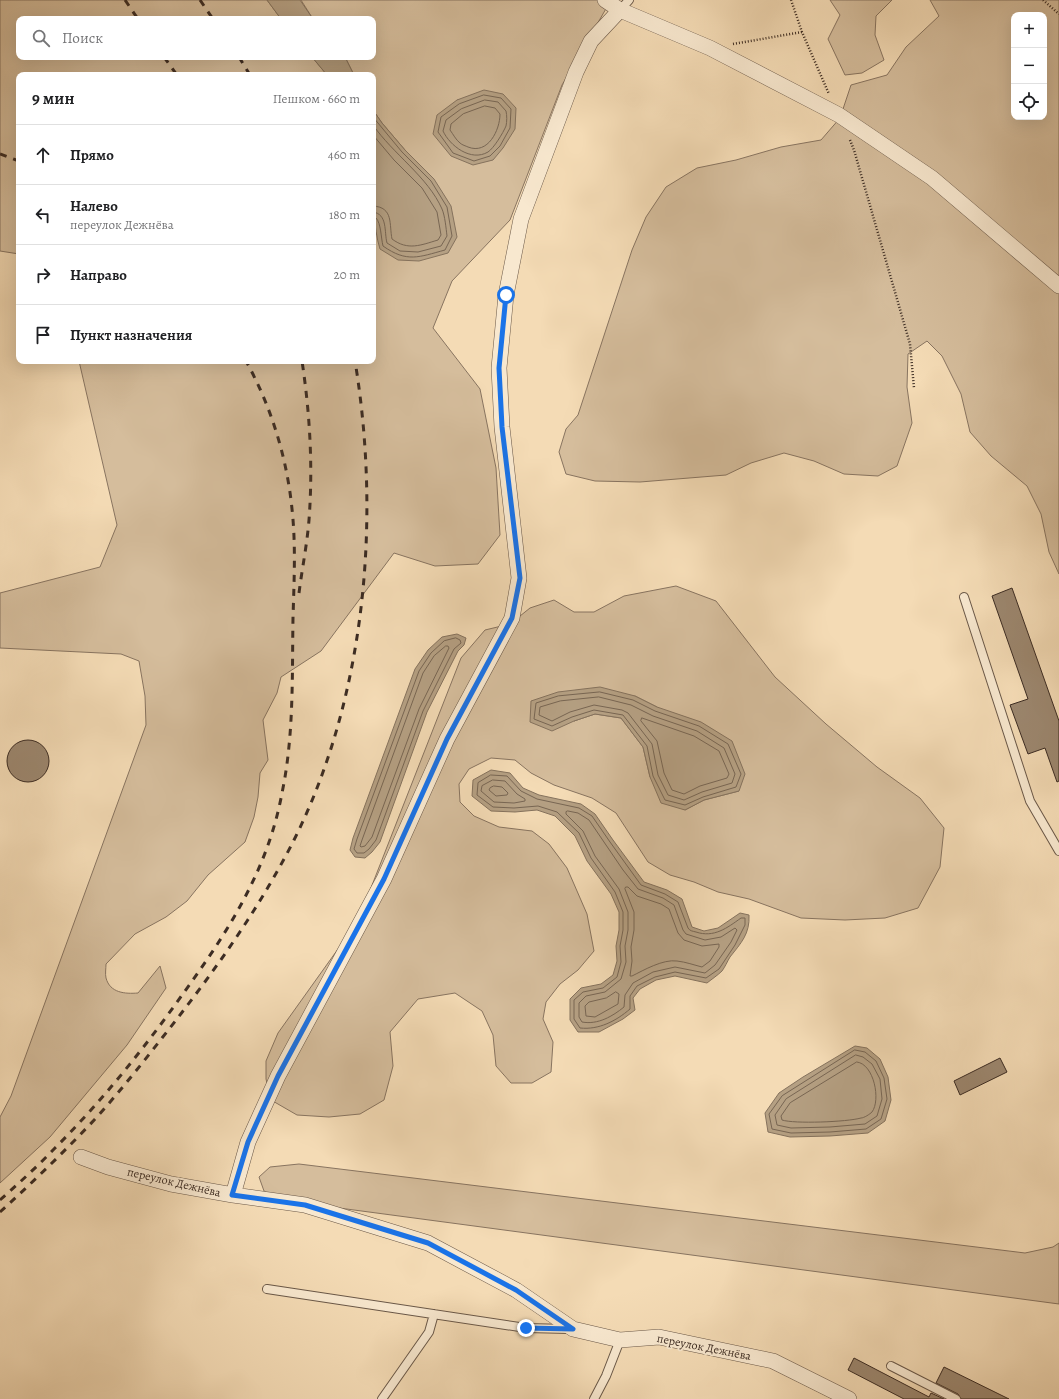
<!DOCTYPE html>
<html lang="ru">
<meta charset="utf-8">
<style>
:root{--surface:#fff;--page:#f6f6f6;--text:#202124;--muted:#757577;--line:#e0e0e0}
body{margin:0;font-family:Alegreya,serif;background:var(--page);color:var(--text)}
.controls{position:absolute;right:12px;top:12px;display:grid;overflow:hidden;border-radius:8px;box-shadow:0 4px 16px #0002}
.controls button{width:36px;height:36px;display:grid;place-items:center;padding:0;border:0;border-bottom:1px solid var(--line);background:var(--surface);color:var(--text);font:20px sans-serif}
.stop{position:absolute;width:12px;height:12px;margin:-9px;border:3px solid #1a73e8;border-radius:50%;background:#fff}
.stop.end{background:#1a73e8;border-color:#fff;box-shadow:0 1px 4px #0008}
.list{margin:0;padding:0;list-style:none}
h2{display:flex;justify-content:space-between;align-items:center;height:52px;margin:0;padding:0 16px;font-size:17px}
h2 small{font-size:13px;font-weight:400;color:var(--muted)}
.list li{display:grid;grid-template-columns:26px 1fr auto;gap:12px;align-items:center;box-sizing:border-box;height:60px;padding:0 16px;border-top:1px solid var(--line)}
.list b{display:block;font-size:15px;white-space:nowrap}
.list p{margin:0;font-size:13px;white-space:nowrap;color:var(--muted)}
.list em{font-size:13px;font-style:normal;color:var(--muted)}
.icon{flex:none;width:22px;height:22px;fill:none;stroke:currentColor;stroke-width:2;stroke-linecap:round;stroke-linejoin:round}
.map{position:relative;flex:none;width:1059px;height:1399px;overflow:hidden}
.search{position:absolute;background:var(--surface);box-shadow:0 4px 16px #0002;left:16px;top:16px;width:360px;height:44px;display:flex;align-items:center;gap:10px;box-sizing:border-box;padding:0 14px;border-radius:8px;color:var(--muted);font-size:15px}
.panel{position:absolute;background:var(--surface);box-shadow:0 4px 16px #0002;left:16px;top:72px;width:360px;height:292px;border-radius:8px}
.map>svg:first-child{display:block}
.green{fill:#d5bd9c;stroke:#887460;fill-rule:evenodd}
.water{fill:#b5a083;stroke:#85725d}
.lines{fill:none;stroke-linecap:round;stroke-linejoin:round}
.shore{stroke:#786653;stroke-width:1}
.building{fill:#9c876f;stroke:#3c2c23}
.service-casing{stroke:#6a5848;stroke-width:10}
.minor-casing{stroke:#6a5848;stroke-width:16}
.path{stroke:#3c2c23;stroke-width:2.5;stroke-dasharray:1 2;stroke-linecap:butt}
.service{stroke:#f8e8cf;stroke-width:8}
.minor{stroke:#f8e8cf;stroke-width:15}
.rail{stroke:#3c2c23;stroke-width:3;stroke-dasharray:7 7;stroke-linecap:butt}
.route{stroke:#1a73e8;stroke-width:5}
.labels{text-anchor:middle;stroke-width:3.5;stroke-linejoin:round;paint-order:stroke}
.street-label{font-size:12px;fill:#3c2c23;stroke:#f8e8cf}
</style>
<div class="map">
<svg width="1059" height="1399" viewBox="0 0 1059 1399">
<rect width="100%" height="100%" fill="#f4dbb5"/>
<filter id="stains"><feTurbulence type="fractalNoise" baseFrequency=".005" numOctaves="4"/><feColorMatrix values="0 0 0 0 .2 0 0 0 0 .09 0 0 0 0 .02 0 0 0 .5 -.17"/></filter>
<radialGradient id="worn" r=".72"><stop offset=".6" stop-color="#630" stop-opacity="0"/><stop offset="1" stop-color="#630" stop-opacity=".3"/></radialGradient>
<path class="green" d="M0 0H267L281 19H19V57H312L327 75H19V254L0 251Z
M301 0H611L562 85 510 220 452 281 433 328 480 389 496 468 500 535 478 564 435 566 394 553 321 651 281 677 277 693 263 720 268 760 260 773 258 797 254 817 245 842 208 875 187 901 166 917 135 934 106 964C106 968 105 974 106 978 110 993 125 994 138 993L160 966 166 988 127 1045 50 1137 0 1183V1117L11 1096 146 725 145 696 139 661 121 654 0 648V593L100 567 117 525 79 361H373V214L376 226V235L434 179 405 150 382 123 373 110V75H354L345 57H373V19H313ZM463 99 503 148 457 100Z
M830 0H892L876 16 875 35 884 60 862 73 845 75 828 39 840 15Z
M930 0H1059V574L1049 552 1041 514 1027 486 991 456 970 432 961 394 942 356 927 341 908 354 907 387 912 423 897 466 878 476 844 474 814 461 784 453 751 463 726 475 640 482 595 481 566 474 559 452 566 429 578 415 632 250 646 217 666 187 697 168 736 160 781 147 821 140 840 118 851 85 887 75 906 47 939 16ZM1014 15H1044V117H1014Z
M676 586 716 601 775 677 826 724 877 767 920 798 944 828 940 867 918 908 885 918 845 920 801 918 749 899 718 892 694 882 670 875 648 862 616 813 592 798 554 785 531 773 515 760 491 758 469 769 459 784 460 802 474 816 499 827 532 831 549 844 567 868 587 914 594 951 578 970 560 984 546 1002 543 1019 553 1042 551 1072 532 1083H511L496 1066 493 1035 482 1011 455 993 418 999 390 1032 393 1066 384 1100 360 1114 329 1117 297 1115 271 1100 266 1079V1061L278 1033 358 921 461 658 485 630 510 624 530 608 554 600 574 612H594L624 596ZM635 696 657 707 739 791 704 800 685 810 650 777 643 747 621 718 595 714 574 721Z
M299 1164 1025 1253 1053 1247 1059 1243V1304L279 1200 264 1191 259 1177 270 1167Z"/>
<path class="water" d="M267 0H300L313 19H281Z
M312 57H345L354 75H327Z
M484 90 503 94 516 108 515 129 503 148 493 160 473 165 451 156 433 134 437 115 457 100Z
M373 110 382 123 405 150 434 179 451 206 457 237 448 253 419 261 398 260 380 249C376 237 376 226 373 214Z
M457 634 466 638 464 645 458 651 427 712 380 842 372 852 365 858 355 857 350 850 353 838 415 669 428 650 442 637Z
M600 687 635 696 657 707 701 722 732 741 745 774 739 791 704 800 685 810 661 803 650 777 643 747 621 718 595 714 574 721 552 731 530 722 531 701 558 692Z
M491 770 510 773 523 788 539 795 581 804 595 814 613 840 644 882 667 890 682 899 692 927 704 931 718 928 740 913 749 915C750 934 741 943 730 957 727 962 725 967 722 971 718 975 712 979 707 983L675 976 656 980 640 989 633 998 635 1010 623 1019 599 1032H578L570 1020V999L581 988 601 984 613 975 617 961 616 946 619 930V912L611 894 587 861 575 836 555 816 537 810 515 812 491 811 472 796 473 780Z
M855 1046 867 1048 880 1059 888 1077 891 1100 885 1121 868 1133 830 1136 790 1137 768 1132 765 1113 779 1093 803 1077Z"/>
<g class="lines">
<path class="shore" d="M484 95 501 98 511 109 510 128 500 146 490 156 474 161 453 153 438 132 441 117 459 104Z
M485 100 498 102 506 111C507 115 507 122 506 126 503 133 494 148 488 152 471 162 450 146 443 131L446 120 461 109Z
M485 106 495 108 500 114C500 130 488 155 468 147 466 146 462 145 460 143 456 140 453 134 450 130L451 124 463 114Z
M373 117 402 152 431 181 447 207 452 236 445 250C419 257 407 263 383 246 381 238 381 223 376 218H373
M373 125C393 154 428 177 442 209 445 216 446 228 447 236L441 246 418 252 400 251 387 243C384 232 388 214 373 212
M373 135 394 160 422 188 437 212 441 235 438 240C421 245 408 251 392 239 389 225 394 207 373 206
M456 638 460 640 461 643 454 649 423 711 376 840 369 849 364 853H357L354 849 357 839 419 671 431 653 444 641Z
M446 646H448L449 648 419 709 372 837 365 846 361 847 360 846 362 840 423 673 434 656Z
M600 692 633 700 655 711 699 726 728 744 741 774 736 787 703 797 685 805 665 800 653 776 647 746 623 715 594 710 572 717 552 726 534 719 536 703 558 696Z
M599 697 631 705 653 716 697 731 724 748 735 774 732 783 702 792 684 800 668 795 658 775 652 744 628 713 622 710 594 705 570 712 552 721 539 715 540 707 560 701Z
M642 718 694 736 719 751 729 774 727 778 700 786 684 794 672 790 664 773 657 741 641 721Z
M491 775 507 776 521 791 537 799 579 808 592 816 610 842 641 885 665 894 678 902 688 928C690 931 692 931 696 932 714 938 727 928 741 918H745V925L735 945 719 969 706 978 675 972 655 977 637 986 630 996V1009C616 1021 599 1030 580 1028L574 1019V1000L583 992 603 988 617 977 621 962 620 946 623 930V912L615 892 591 858 579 833 557 812 538 806 514 808 493 807 477 795 478 783Z
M493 780 505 781 517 794 525 799V801L514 803 494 802 481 791 482 786Z
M494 786 502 787 508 793 507 795 496 796 489 790 490 788Z
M568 811 578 813 589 820 623 870 638 889 663 898 674 905 683 930 686 934 705 940 721 937 735 928 737 930 731 942 715 965 705 973 675 967 653 972 633 983 625 995 624 1007C613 1016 598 1025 582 1022L579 1017V1003L586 996 605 992 621 979 626 962 625 946 628 930V912L619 889 595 856 583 831 566 814V812Z
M626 887H628L637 896 661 904 669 909 678 933 684 940 702 946 719 944V947L710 961 702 967C694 965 686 962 677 961 663 959 644 970 632 976H630L632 961 631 947 634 930V912L625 889Z
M616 992 619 994 618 1004 595 1017 586 1016 585 1006 589 1002 606 998Z
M855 1050 865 1052 876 1061 884 1078 887 1099 881 1119 866 1129 830 1132 791 1133 772 1129 769 1114 782 1096Z
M856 1055 863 1057 872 1064 880 1079 882 1099 877 1116 865 1124 830 1127 791 1128 777 1125 775 1115 786 1099Z
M857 1062C874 1064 881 1100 872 1112 870 1114 864 1118 861 1118 847 1122 794 1124 782 1120L781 1116 790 1103Z"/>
</g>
<path class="building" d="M1012 588 1059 721V781L1057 782 1045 748 1028 754 1010 705 1028 699 992 596Z
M7 761a21 21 0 1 1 42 0a21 21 0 1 1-42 0Z
M1000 1058 1007 1072 960 1095 954 1081Z
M854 1358 929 1397 931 1393 944 1399H904L848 1370Z
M944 1367 1009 1399H961L958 1394 936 1383Z"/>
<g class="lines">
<g class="service-casing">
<path id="service" d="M620 10 629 0
M964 597 1030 801 1059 851
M267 1289 526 1328 569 1329
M891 1366 956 1399
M382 1399 429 1332 434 1314
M594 1399 606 1376 620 1340"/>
</g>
<g class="minor-casing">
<path id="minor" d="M605 0 620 10 710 48 839 115 932 178 1059 286
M81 1157 108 1167 171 1184 233 1195 305 1205 428 1243 516 1290 573 1329 620 1340 659 1337 773 1361 849 1399
M233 1195 248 1142 278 1076 384 879 447 739 512 618 519 578 502 427 499 368 506 295 521 219 576 72 591 41 620 10"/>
</g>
<path class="path" d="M791 0 802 32 829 94
M1043 0 1059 14
M733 44 802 32
M850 140 854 150 910 344 914 388"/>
<use href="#service" class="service"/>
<use href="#minor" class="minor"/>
<path class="rail" d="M125 0 138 19
M200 0 213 19
M164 57 177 75
M239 57 250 75
M0 154 19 161
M299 593C302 569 307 545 309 520 313 467 310 414 302 361
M0 1200C19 1183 38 1166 55 1148 103 1100 146 1046 185 991 229 930 268 869 282 793 294 736 292 676 293 618 294 582 296 545 292 509 287 458 271 406 246 361
M0 1212C33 1182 66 1150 97 1117 120 1091 141 1065 162 1038 211 976 258 911 294 840 366 696 381 519 355 361"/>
</g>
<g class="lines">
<path class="route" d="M506 295 499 368 502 427 520 578 512 618 447 739 384 879 278 1076 248 1142 232 1195 305 1205 428 1243 516 1290 573 1329 526 1328"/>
</g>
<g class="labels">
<g class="street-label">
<text transform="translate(174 1182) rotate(13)" y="4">переулок Дежнёва</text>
<text transform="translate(704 1347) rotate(11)" y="4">переулок Дежнёва</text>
</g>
</g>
<rect width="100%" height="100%" filter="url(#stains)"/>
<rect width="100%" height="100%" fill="url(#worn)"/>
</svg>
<div class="controls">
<button>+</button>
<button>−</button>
<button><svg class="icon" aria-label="locate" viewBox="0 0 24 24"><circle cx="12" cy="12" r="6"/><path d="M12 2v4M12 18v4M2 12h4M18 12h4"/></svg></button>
</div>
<div class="stop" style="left:506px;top:295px"></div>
<div class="stop end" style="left:526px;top:1328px"></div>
<div class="search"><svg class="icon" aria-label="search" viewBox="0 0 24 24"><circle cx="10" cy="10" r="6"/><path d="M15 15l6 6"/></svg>Поиск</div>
<section class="panel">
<h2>9 мин<small>Пешком · 660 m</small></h2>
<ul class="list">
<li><svg class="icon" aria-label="ahead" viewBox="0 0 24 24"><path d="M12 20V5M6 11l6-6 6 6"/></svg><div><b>Прямо</b></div><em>460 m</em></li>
<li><svg class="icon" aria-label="left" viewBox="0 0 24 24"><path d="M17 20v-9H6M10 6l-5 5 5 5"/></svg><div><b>Налево</b><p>переулок Дежнёва</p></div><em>180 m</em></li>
<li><svg class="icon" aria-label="right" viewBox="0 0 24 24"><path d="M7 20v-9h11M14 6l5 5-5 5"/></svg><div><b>Направо</b></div><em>20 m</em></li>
<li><svg class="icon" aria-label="arrive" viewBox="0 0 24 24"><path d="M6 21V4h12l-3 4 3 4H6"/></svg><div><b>Пункт назначения</b></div></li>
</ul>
</section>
</div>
